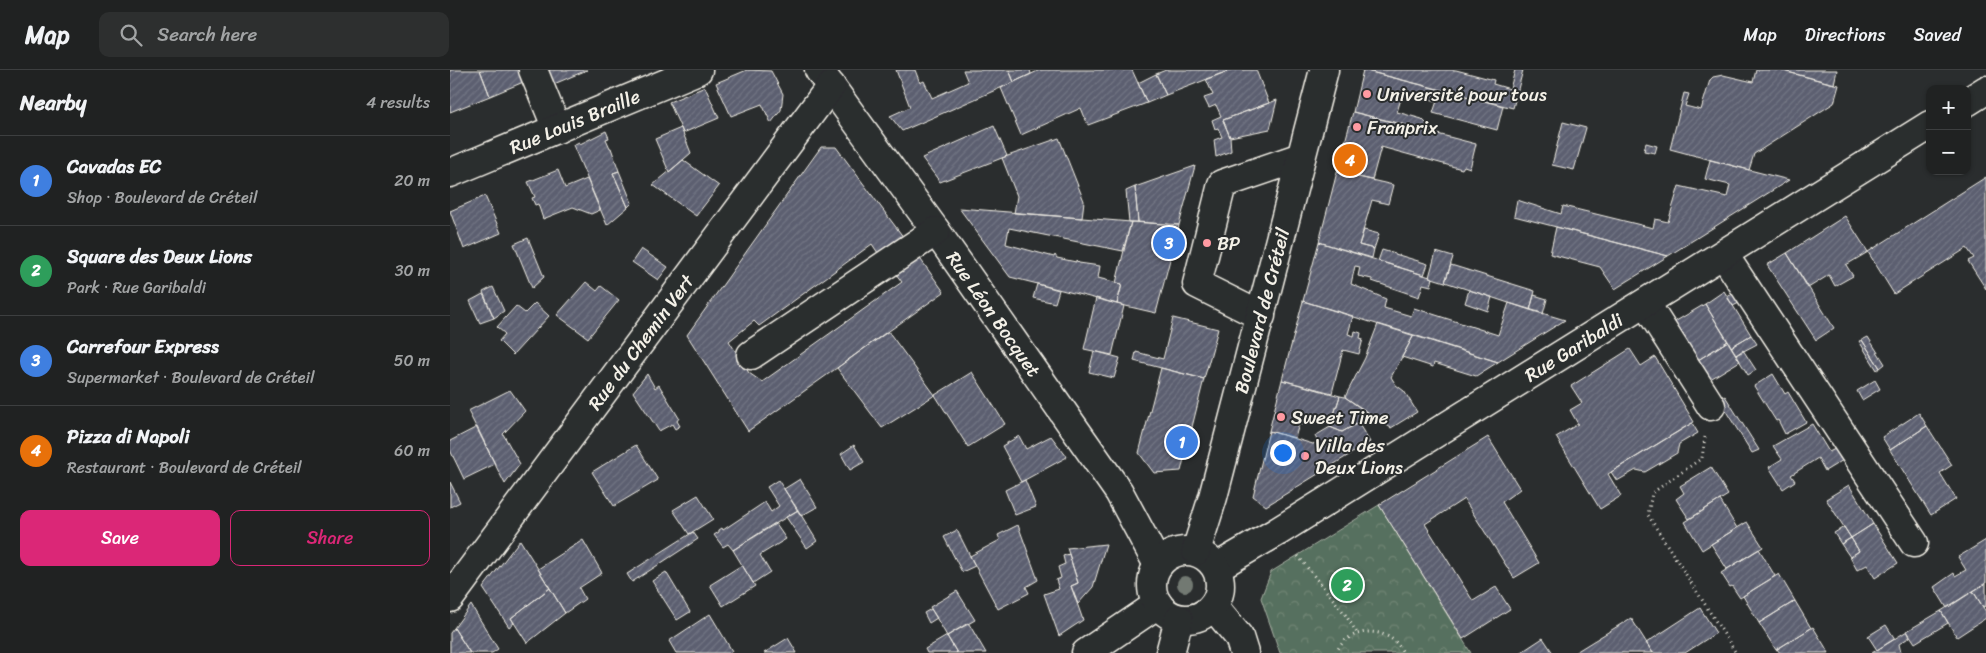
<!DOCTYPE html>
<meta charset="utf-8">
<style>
:root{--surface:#202222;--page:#2d2f2f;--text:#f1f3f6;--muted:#a2a4a5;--line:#3d3f40;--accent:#db2777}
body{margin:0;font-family:Sriracha,sans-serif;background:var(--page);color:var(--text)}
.controls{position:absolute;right:15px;top:15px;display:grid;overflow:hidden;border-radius:10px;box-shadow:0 1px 4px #0004}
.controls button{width:45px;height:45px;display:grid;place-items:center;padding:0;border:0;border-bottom:1px solid var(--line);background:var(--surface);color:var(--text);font:25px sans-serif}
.you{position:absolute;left:832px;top:382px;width:18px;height:18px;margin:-12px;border:4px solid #fff;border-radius:50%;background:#1a73e8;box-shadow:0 0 0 8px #1a73e833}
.badge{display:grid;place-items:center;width:32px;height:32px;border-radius:50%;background:var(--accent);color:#fff;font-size:16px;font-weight:700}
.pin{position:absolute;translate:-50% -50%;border:2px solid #fff;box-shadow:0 1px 5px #0006}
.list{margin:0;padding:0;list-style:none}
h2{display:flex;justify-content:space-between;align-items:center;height:65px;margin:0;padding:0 20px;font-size:21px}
h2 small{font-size:16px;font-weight:400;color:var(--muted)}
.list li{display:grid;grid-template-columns:32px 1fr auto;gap:15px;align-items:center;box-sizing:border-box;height:90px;padding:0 20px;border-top:1px solid var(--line)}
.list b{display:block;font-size:19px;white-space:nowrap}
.list p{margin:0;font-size:16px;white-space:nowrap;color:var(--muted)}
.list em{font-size:16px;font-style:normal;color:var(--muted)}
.actions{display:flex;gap:10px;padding:15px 20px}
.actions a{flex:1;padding:11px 0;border:1px solid var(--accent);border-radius:10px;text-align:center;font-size:18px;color:var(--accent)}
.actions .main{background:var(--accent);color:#fff}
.icon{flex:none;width:28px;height:28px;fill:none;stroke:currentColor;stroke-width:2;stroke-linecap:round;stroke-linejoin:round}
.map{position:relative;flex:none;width:1536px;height:583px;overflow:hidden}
header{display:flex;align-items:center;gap:30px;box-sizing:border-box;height:70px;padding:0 25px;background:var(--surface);border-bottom:1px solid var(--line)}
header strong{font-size:24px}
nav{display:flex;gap:28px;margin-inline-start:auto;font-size:18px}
.search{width:350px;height:45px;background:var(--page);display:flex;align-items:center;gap:12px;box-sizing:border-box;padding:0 18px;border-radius:10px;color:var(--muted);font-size:19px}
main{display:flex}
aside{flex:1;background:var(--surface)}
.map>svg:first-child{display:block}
.park{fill:url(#park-crowns);stroke:#a6b0a3}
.building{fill:url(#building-hatch);stroke:#f4f1e8}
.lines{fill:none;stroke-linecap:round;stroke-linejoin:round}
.minor-casing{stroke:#f4f1e8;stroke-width:31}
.major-casing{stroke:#f4f1e8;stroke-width:31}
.path{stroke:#f4f1e8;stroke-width:3;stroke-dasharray:1 4;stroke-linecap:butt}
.minor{stroke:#2a2d2e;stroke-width:28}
.major{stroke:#2a2d2e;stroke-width:28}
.tree{fill:#727972}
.poi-dot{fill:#ff9aa2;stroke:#2a2d2e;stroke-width:2}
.labels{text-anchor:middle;stroke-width:4;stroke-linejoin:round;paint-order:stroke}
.poi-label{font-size:19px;fill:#f4f1e8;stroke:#2a2d2e;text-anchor:start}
.street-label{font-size:19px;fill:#f4f1e8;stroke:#2a2d2e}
</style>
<header>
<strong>Map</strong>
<div class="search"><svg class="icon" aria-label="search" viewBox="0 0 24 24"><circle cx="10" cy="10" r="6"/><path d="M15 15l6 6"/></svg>Search here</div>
<nav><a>Map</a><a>Directions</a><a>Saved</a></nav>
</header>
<main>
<aside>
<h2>Nearby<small>4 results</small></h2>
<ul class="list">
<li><span class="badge" style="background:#3f7fe0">1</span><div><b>Cavadas EC</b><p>Shop · Boulevard de Créteil</p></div><em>20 m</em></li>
<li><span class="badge" style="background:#2e9e5b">2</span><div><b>Square des Deux Lions</b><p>Park · Rue Garibaldi</p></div><em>30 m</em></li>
<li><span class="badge" style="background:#3f7fe0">3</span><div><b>Carrefour Express</b><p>Supermarket · Boulevard de Créteil</p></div><em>50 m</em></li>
<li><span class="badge" style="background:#e8710a">4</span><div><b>Pizza di Napoli</b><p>Restaurant · Boulevard de Créteil</p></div><em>60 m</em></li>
</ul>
<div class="actions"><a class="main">Save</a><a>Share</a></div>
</aside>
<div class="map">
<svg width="1536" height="583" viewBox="0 0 1536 583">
<defs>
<pattern id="park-crowns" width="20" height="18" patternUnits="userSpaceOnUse" patternTransform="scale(1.25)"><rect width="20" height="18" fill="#57705e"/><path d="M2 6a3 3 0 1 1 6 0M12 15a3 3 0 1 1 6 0" fill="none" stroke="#708575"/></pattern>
<pattern id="building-hatch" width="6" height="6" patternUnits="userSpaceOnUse" patternTransform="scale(1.25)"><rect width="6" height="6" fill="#5b5e70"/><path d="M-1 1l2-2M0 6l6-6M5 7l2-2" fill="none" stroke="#737684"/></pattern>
</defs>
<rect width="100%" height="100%" fill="#2a2d2e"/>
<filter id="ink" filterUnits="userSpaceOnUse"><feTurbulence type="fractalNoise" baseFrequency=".02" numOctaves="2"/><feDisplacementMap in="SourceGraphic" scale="10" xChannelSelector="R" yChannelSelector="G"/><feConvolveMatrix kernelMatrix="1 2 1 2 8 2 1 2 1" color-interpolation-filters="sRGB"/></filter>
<g filter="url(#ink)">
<path class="park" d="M929 435 1021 583H830L811 528 821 502Z"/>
<path class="building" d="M0 0H30L40 26 0 42Z
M30 0H79L83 8 40 26Z
M98 0H137L104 14Z
M297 0 321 1 333 24 331 40 321 53 312 34 281 46 266 13Z
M446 0H465L470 13 474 11 482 28 518 12 513 0H559L564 12 452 61 440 46 460 37Z
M559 0H580L581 4 564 12Z
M590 0H682L697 33 638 55 631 38 571 65 551 18Z
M716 0H781L716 25 706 4Z
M781 0H806L819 33 773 50 780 67 781 81 766 87 764 70 772 67 768 58 765 59 762 50 771 46 766 35 759 38 754 28 763 25 756 9Z
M913 0 1053 36 1047 60 983 43 987 31 953 22 947 42 972 49 977 54 976 60 903 42Z
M913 0H1006L1044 10 1043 14 1060 19 1065 0H1073L1063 38Z
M1306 0H1329L1389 15 1384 33 1304 84 1299 100 1220 79 1234 23 1239 24 1235 36 1251 40 1260 10 1263 7 1273 5 1303 12Z
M1330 0H1387L1384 14Z
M706 4 716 25 697 33 688 13Z
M255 17 269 48 233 63 219 32Z
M827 30 820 59 780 67 773 50Z
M903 42 1026 74 1020 98 1014 96 1012 99 931 77 922 110 887 102Z
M1113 52 1136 58 1124 100 1102 95Z
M544 56 557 86 490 112 472 88Z
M231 58 241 83 219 102 205 69Z
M156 61 159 68 156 69 160 78H161L169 101 163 103 178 137 157 155 123 75 129 72 130 74Z
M609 68 634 131 632 148 564 143 567 126 552 88Z
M1196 73 1207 76 1205 83 1194 81Z
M371 77H386L454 168 430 186 422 174 309 256 304 251 279 271 299 303 312 312 452 212 443 200 466 183 494 222 298 361 237 265Z
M233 90 269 116 246 146 203 115Z
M1260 90 1339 110 1218 186 1064 146 1067 130 1111 144 1113 136 1203 158 1205 149 1218 152 1229 116 1277 127 1280 115 1255 109Z
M745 96 729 155 688 152 685 117Z
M108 100 115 118 137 109 150 140 141 144 123 137 93 149 88 134 85 135 82 128 85 127 78 112Z
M169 101 182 133 178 137 163 103Z
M887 102 943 115 938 134 922 130 909 175 924 179 922 188 869 172Z
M1536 107V219L1518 191 1524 188 1517 178 1444 224 1418 182Z
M685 117 688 152H679L676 121Z
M35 126 51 163 14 179 0 141Z
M509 138 681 152 673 181 559 158 556 174 604 187 605 185 607 188 626 192V190L629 193 650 196 648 208 672 214 667 234 560 207Z
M1395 146 1418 182 1396 195 1403 206 1385 216 1379 205 1358 218 1337 183Z
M681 152 729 155 706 243 667 234 672 214 666 213Z
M1106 157 1218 186 1165 219 1150 197 1100 184Z
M914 160 929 164 924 179 909 175Z
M78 168 94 207 82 218 64 174Z
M869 172 983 208 981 216 973 214 969 227 922 211V209L908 206 910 197 905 196 901 214 936 229 934 238 961 246 964 238 1048 265 1059 233 1115 250 1048 292 853 231Z
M191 179 218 197 208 210 182 192Z
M932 180 978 194 974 205 928 191Z
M986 182 1003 187 995 212 979 207Z
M1337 183 1384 258 1366 270 1317 195Z
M1001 195 1085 221 1080 240 995 212Z
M136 212 147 221 151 216 169 230 138 268 107 245Z
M587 214 609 220 605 233 583 228Z
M43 217 54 241 44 248 33 222Z
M1019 220 1042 227 1038 241 1015 233Z
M1274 221 1301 265 1281 277 1255 234Z
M1284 223 1289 233 1283 236 1277 227Z
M33 224 44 248 30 253 20 231Z
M1084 225 1097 229 1093 244 1080 240Z
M646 228 674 236 662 285 634 279Z
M853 231 903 246 898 264 904 266 905 261 911 263 910 268 913 269 909 284 893 280 882 323 832 310Z
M85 233 99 246 63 285 49 271 55 264 47 257 66 236 75 243Z
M1255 234 1278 271 1245 292 1221 254Z
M723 248 768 259 754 309 684 291 686 282 713 289Z
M928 254 964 265 941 307 946 315 954 321 967 342 941 358 895 327 915 288Z
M438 261 485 325 432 358 387 298Z
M964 265 1048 292 1026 306 984 293 983 297 952 287Z
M1301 265 1307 274 1286 285 1281 277Z
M1418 267 1435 294 1430 298 1412 270Z
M1412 270 1430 298 1427 300 1409 271Z
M1278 271 1290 291 1257 311 1245 292Z
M1180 279 1191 296 1205 287 1244 352 1158 404 1171 426 1150 439 1106 367 1128 354 1120 340 1132 333 1121 316Z
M1293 280 1306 300 1298 305 1286 285Z
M644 281 670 288 664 308 639 302Z
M711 298 754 309 731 401 704 403 689 383Z
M522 302 555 354 518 377 485 325Z
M197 304 205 318 209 315 229 348 227 351 230 356 225 359 222 354 209 361 183 322Z
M1323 304 1335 324 1338 322 1356 352 1335 364 1328 350 1326 351 1304 316Z
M832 310 890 326 882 350 860 345 858 352 853 355 849 354 845 368 819 361Z
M1425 310 1430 319 1412 330 1407 321Z
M60 320 75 341 53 364 70 394 55 414 18 341Z
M890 326 895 327 916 342 908 353 892 362 880 357Z
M1275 326 1309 380 1302 383 1269 330Z
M1469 343 1477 356 1440 380 1432 367Z
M908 353 920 372 816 436 803 426 819 361 863 374 868 372 865 366 880 357 892 362Z
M1242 353 1248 363 1229 374 1227 383 1195 402 1186 400 1167 411 1161 402Z
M1362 354 1379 382 1391 376 1398 387 1375 401 1368 388 1341 405 1345 411 1333 419 1319 397 1332 389 1323 376Z
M1477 356 1502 395 1490 403 1506 429 1481 445 1440 380Z
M27 357 45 394 14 409 0 380V371Z
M569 366 576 379 601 366 617 387 571 412 552 376Z
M1038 367 1070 419 1052 432 1089 493 1064 508 1014 429 975 454 1023 531 1046 517 1060 539 1013 569 929 435Z
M186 375 208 410 164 436 142 402Z
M404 375 414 392 400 400 391 384Z
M1261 397 1278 425 1239 449 1226 429 1234 423 1230 416Z
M350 409 367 437 351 446 334 419Z
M328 410 348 440 283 480 278 474 273 477 264 465 269 462V460L272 458 273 460 315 432 321 442 329 436 317 417Z
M575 410 586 437 565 445 555 420Z
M0 412 10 432 0 437Z
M1399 415 1423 454 1401 468 1376 429Z
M248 425 263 449 239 464 223 440Z
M1270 430 1287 458 1252 480 1235 452Z
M348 440 367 471 357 478 336 447Z
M1297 452 1313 477 1277 499 1261 474Z
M325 453 336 469 310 485 320 502 303 513 283 480Z
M1423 454 1448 493 1425 508 1417 495 1407 500 1400 487 1409 481 1401 468Z
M568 455 588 510 576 517 579 523 548 539 520 486 550 470 548 465Z
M1394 457 1401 468 1391 474 1384 463Z
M507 460 525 496 512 502 494 467Z
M243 462 248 469 182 512 177 504Z
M1401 468 1409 481 1400 487 1391 474Z
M70 470 100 518 61 548 64 553 59 557 33 518Z
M133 470 152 503 129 518 135 529 115 543 88 499Z
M1536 470V513L1497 538 1484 517 1504 503 1505 506 1516 500 1508 487Z
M656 474 643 517 628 534 621 516 628 513 617 478Z
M1309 479 1325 506 1290 528 1282 516 1280 517 1271 503Z
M619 484 628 513 621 516 633 550 609 566 594 524 609 519 606 510 611 508 608 497 615 494 613 486Z
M292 495 305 516 273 536 260 515Z
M216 502 240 542 227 550 202 511Z
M1329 504 1345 531 1309 553 1293 526Z
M1536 513V536L1533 537 1523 521Z
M100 518 115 543 77 573 61 548Z
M507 521 525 550 497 566 480 537Z
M1523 521 1536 542V548L1507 567 1491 541Z
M1345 531 1361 558 1326 580 1309 553Z
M21 535 48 579 42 583H20L4 558Z
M1250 538 1266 563 1235 583H1203L1196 573Z
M481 539 487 548 479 553 474 543Z
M1491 541 1498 553 1465 573 1457 561Z
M260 544 282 581 279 583H226L219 571Z
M1181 548 1203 583H1124Z
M518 553 519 554 536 583H507L497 566Z
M1436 555 1445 569 1427 580 1418 566Z
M1363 557 1379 583H1330L1327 579Z
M4 558 20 583H0V563Z
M1457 561 1460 567 1449 574 1451 583H1422Z
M497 566 507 583H477L475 579Z
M338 568 347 583H314Z
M1093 568 1103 583H1070Z"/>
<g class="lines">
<g class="minor-casing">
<g id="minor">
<path d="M83 0 107 59"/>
<path id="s1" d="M369 0 486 161 669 422 708 495"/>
<path d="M1517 32 1536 20"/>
<path id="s2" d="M0 103 248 0"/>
<path d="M1274 185 1464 473"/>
<path d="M1196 234 1261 336"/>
<path d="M811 246 747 214 772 114 851 87"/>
<path d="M301 285 486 161"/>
<path id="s3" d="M767 497 827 462 1480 55"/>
<path id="s4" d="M0 528 381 16"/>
<path d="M764 537 789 567 794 583"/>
<path d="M636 583 708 534"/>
</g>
</g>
<g class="major-casing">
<g id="major">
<circle cx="736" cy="515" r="34"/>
<path id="s5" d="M746 481 763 427 874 0"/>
<path d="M720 583 729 549"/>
</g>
</g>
<path class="path" d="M1255 367 1252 388 1202 423 1198 445 1286 583
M848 486 895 544 907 563
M886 583C898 555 941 555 953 583"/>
<use href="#minor" class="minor"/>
<use href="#major" class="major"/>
</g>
<circle class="tree" cx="735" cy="514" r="8"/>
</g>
<g class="poi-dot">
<circle cx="917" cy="24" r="5"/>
<circle cx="907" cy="57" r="5"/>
<circle cx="757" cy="173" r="5"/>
<circle cx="831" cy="347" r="5"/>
<circle cx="855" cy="386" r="5"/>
</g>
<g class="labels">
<g class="poi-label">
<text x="927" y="31">Université pour tous</text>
<text x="917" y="64">Franprix</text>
<text x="767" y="180">BP</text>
<text x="841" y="354">Sweet Time</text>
<text x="865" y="382">Villa des<tspan x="865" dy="22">Deux Lions</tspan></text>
</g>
<g class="street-label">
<text dy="7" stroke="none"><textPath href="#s2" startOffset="135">Rue Louis Braille</textPath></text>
<text dy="7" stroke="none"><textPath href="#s5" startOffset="249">Boulevard de Créteil</textPath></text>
<text dy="7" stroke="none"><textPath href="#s1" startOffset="300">Rue Léon Bocquet</textPath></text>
<text dy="7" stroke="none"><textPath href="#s4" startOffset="319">Rue du Chemin Vert</textPath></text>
<text dy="7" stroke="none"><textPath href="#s3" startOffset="419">Rue Garibaldi</textPath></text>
</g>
</g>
</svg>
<div class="controls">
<button>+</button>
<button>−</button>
</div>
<div class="you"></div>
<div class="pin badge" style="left:732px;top:372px;background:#3f7fe0">1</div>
<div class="pin badge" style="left:897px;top:515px;background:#2e9e5b">2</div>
<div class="pin badge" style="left:719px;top:173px;background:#3f7fe0">3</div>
<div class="pin badge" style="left:900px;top:90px;background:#e8710a">4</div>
</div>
</main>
